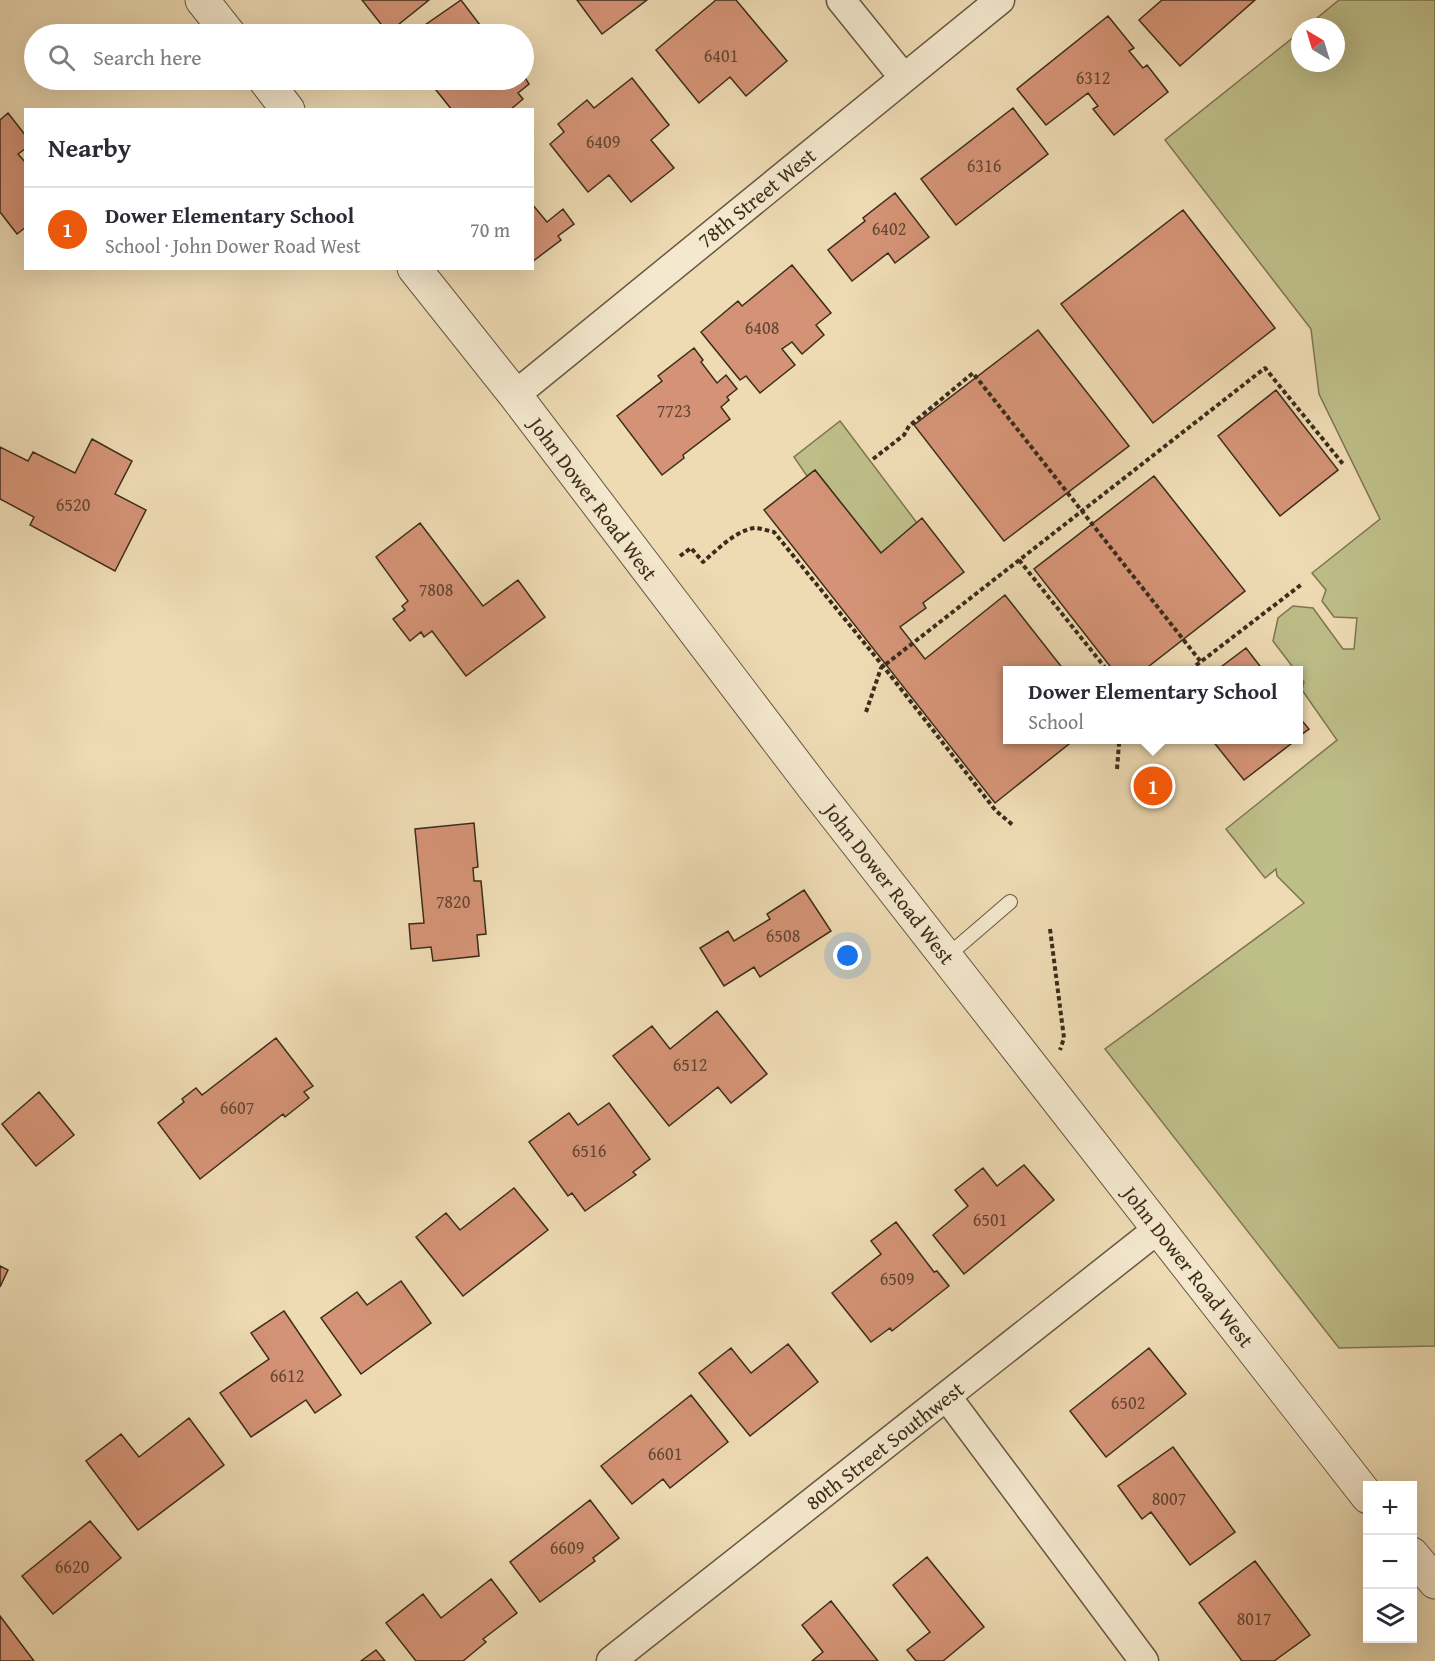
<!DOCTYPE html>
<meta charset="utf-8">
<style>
:root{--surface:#fff;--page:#f2f2f3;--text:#2b2b33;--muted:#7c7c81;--line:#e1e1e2;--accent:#ea580c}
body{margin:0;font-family:"Gentium Book Plus",serif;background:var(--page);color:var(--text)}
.controls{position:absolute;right:18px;bottom:18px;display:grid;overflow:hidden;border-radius:0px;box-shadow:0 6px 24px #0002}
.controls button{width:54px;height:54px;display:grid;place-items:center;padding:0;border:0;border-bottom:2px solid var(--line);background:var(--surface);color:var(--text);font:30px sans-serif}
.compass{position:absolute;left:1291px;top:18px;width:54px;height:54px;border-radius:50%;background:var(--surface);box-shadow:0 6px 24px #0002;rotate:322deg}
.you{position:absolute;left:848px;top:956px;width:21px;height:21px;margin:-15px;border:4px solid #fff;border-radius:50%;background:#1a73e8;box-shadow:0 0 0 9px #1a73e833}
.badge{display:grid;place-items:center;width:39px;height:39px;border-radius:50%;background:var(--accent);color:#fff;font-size:20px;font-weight:700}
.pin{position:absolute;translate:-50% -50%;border:3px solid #fff;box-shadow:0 2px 6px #0006}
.popup{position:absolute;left:1003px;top:666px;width:300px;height:78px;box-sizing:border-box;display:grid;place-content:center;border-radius:0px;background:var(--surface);filter:drop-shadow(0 2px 4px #0005);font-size:20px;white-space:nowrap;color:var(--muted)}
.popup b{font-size:22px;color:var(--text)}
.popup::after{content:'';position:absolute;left:50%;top:100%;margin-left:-12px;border:12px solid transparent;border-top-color:var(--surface)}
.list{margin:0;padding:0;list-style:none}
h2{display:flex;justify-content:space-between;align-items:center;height:78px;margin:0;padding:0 24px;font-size:26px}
h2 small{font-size:20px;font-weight:400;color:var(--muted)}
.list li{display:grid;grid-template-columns:39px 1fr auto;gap:18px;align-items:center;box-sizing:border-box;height:84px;padding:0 24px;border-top:2px solid var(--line)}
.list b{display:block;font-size:22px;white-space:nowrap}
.list p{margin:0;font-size:20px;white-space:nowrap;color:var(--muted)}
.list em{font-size:20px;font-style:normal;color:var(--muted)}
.icon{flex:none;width:33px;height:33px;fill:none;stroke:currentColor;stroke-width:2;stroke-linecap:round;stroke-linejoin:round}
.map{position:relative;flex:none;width:1435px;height:1661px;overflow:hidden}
.search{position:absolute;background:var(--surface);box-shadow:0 6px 24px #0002;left:24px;top:24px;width:510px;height:66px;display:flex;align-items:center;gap:15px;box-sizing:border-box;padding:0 21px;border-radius:33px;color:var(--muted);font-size:22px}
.panel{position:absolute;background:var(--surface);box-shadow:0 6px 24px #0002;left:24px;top:108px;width:510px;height:162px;border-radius:0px}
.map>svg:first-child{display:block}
.green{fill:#bebe89;stroke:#7d7652;stroke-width:1.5}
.building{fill:#d49376;stroke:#3c2d1b;stroke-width:1.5}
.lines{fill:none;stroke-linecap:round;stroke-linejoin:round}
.service-casing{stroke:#685841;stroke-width:16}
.minor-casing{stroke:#685841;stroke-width:31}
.tertiary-casing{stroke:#685841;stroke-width:35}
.path{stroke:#3c2d1b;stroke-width:4;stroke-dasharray:4.5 3;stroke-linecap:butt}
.service{stroke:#f4e8ce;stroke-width:14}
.minor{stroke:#f4e8ce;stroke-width:28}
.tertiary{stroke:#f4e8ce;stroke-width:33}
.labels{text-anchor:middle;stroke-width:5;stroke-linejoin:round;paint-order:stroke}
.number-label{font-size:18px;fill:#624632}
.street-label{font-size:21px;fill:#3c2d1b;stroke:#f4e8ce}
</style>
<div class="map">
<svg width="1435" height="1661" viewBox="0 0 1435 1661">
<rect width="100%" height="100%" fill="#eedbb4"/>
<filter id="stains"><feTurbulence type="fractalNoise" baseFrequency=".00333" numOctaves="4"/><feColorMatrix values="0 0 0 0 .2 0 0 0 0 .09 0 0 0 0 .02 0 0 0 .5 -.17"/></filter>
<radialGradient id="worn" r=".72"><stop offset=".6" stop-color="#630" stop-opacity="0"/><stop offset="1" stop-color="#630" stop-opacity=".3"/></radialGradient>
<path class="green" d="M1339 0H1435V1346L1339 1348 1105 1049 1304 903 1277 876 1276 869 1265 878 1226 829 1337 740 1302 690 1304 682 1299 675 1298 670H1295L1273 641 1278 618 1293 606 1313 608 1343 649H1354L1357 618 1334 617 1322 601 1326 590 1312 573 1380 519 1319 394 1311 329 1165 140 1300 32V63H1336V27H1306Z
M840 421 917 523 881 553 815 470 807 476 794 457Z"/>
<path class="building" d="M362 0H429L388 33Z
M461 0 483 29 475 34H412Z
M577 0H647L602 34Z
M716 0H736L787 61 746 96 730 77 699 103 656 50Z
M1162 0H1255L1180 66 1139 20Z
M1108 16 1134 48 1129 51 1143 68 1147 65 1168 92 1114 135 1093 109 1098 106 1088 93 1046 125 1017 89Z
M524 76 529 84 518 93 523 99 510 110H452L428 80H524Z
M632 78 669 125 651 140 674 168 631 202 609 175 588 192 550 144 564 132 558 124 587 100 594 108Z
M1013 108 1048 154 956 225 921 179Z
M8 113 26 136V148L18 154 26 163V227L17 234 0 212V120Z
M895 193 929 237 895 263 888 253 852 281 828 250 865 221 863 218Z
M532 204 547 222 563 209 574 224 558 236 561 240 532 262Z
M1183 210 1275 328 1153 423 1061 304Z
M792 265 831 313 816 325 824 335 802 354 792 342 782 349 795 365 760 393 746 376 740 380 701 332 738 301 742 306Z
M1038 330 1129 446 1004 541 914 425Z
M694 348 703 360 701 362 717 383 726 375 737 389 727 397 729 400 721 407 730 419 683 455 684 458 662 475 617 416 662 381 658 376Z
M1276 390 1338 470 1280 516 1218 436Z
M92 439 132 461 115 494 146 510 115 571 30 525 34 517 0 499V447L28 461 33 452 75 473Z
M815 470 881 553 922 518 964 572 923 603 926 608 900 627 925 659 1005 595 1064 670H1008V740H1074L995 803 764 510Z
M1154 476 1245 591 1144 670H1113L1034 569Z
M420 523 483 606 518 580 545 617 466 676 432 631 424 637 421 632 410 641 393 619 405 610 402 606 408 601 376 557Z
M1246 648 1263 670H1217Z
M1298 716 1309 729 1298 737Z
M1212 740H1296L1244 780Z
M474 823 478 867 473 868 474 881H481L486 934 477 935 479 956 433 961 431 947 411 949 409 924 424 923 415 829Z
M804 890 831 931 760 977 754 967 724 986 700 948 728 931 734 941 770 919 767 914Z
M717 1011 767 1074 731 1103 718 1087 669 1126 613 1056 652 1026 670 1049Z
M276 1038 313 1086 304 1092 309 1098 285 1117 283 1114 200 1179 158 1123 184 1102 182 1099 196 1088 202 1095Z
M39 1092 74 1135 36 1166 2 1124Z
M609 1103 650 1159 633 1172 636 1175 585 1211 572 1193 568 1196 529 1142 569 1113 578 1125Z
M1024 1165 1054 1200 964 1274 933 1235 968 1206 955 1190 983 1168 997 1186Z
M514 1188 548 1230 463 1296 416 1237 446 1213 460 1230Z
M896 1222 934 1272 937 1271 949 1286 892 1331 890 1328 871 1342 832 1293 881 1254 871 1241Z
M0 1266 8 1270 0 1287Z
M401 1281 431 1323 361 1374 321 1318 357 1292 367 1305Z
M284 1311 341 1395 315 1413 306 1400 251 1437 220 1393 269 1359 251 1333Z
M788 1344 818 1382 750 1436 699 1373 731 1348 751 1373Z
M1149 1348 1186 1394 1106 1457 1070 1411Z
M691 1395 728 1442 670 1488 663 1479 632 1504 601 1466Z
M189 1418 224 1465 138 1530 86 1461 121 1434 139 1457Z
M1173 1447 1235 1532 1190 1565 1151 1512 1142 1519 1118 1486Z
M590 1500 619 1538 593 1558 595 1561 540 1602 510 1562Z
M90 1521 121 1558 53 1614 22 1576Z
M927 1557 984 1627 943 1661H916L907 1650 930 1632 893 1585Z
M1255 1561 1310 1635 1274 1661H1242L1199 1603Z
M491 1579 517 1613 483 1639 486 1642 463 1661H416L386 1623 423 1594 441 1618Z
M831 1601 878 1661H812L823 1652 802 1625Z
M0 1616 34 1661H0Z
M376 1650 385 1661H361Z"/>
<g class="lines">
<g class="service-casing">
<path id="service" d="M946 957 1010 902"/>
</g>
<g class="minor-casing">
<path id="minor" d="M841 0 904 78
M515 395 1000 0
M947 1397 1144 1661
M611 1661 1158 1229"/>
</g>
<g class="tertiary-casing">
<path id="tertiary" d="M202 0 229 34
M265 80 288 110
M414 268 515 395 814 788 1368 1497
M1412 1554 1435 1582"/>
</g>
<path class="path" d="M873 459 904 435 909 426 973 373 1201 662
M680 556 691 548 703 562C717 550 736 530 755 528 761 528 768 531 774 532L883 666 996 811 1014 826
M1019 560 1107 670
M1190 670 1302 584
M866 712 881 668 1265 368 1343 464
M1117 769 1119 744 1117 740
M1050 929 1064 1038 1060 1050"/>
<use href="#service" class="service"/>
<use href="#minor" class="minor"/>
<use href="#tertiary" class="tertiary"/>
</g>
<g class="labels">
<g class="number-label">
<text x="721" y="62">6401</text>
<text x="1093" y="84">6312</text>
<text x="603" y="148">6409</text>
<text x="984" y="172">6316</text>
<text x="889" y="235">6402</text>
<text x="762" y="334">6408</text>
<text x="674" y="417">7723</text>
<text x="73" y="511">6520</text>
<text x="436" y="596">7808</text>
<text x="453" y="908">7820</text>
<text x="783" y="942">6508</text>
<text x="690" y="1071">6512</text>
<text x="237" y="1114">6607</text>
<text x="589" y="1157">6516</text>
<text x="990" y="1226">6501</text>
<text x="897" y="1285">6509</text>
<text x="287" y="1382">6612</text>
<text x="1128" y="1409">6502</text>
<text x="665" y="1460">6601</text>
<text x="1169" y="1505">8007</text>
<text x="567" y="1554">6609</text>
<text x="72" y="1573">6620</text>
<text x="1254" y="1625">8017</text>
</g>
<g class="street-label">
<text transform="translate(757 198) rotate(-39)" y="7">78th Street West</text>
<text transform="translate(593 499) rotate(53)" y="7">John Dower Road West</text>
<text transform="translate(889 884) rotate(52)" y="7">John Dower Road West</text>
<text transform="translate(1188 1267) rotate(52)" y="7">John Dower Road West</text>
<text transform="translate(885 1446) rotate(-38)" y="7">80th Street Southwest</text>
</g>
</g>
<rect width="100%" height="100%" filter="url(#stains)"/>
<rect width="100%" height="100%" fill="url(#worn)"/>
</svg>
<div class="controls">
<button>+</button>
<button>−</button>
<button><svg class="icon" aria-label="layers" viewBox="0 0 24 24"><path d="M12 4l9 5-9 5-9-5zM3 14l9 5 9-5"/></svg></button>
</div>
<svg class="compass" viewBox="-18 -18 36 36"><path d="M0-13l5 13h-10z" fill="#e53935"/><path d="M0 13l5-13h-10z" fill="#7c7c81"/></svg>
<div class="you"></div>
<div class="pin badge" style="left:1153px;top:786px">1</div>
<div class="popup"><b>Dower Elementary School</b>School</div>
<div class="search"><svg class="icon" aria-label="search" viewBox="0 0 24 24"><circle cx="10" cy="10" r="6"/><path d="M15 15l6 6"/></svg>Search here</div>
<section class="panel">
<h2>Nearby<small></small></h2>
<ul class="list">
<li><span class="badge">1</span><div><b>Dower Elementary School</b><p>School · John Dower Road West</p></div><em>70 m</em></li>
</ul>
</section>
</div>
